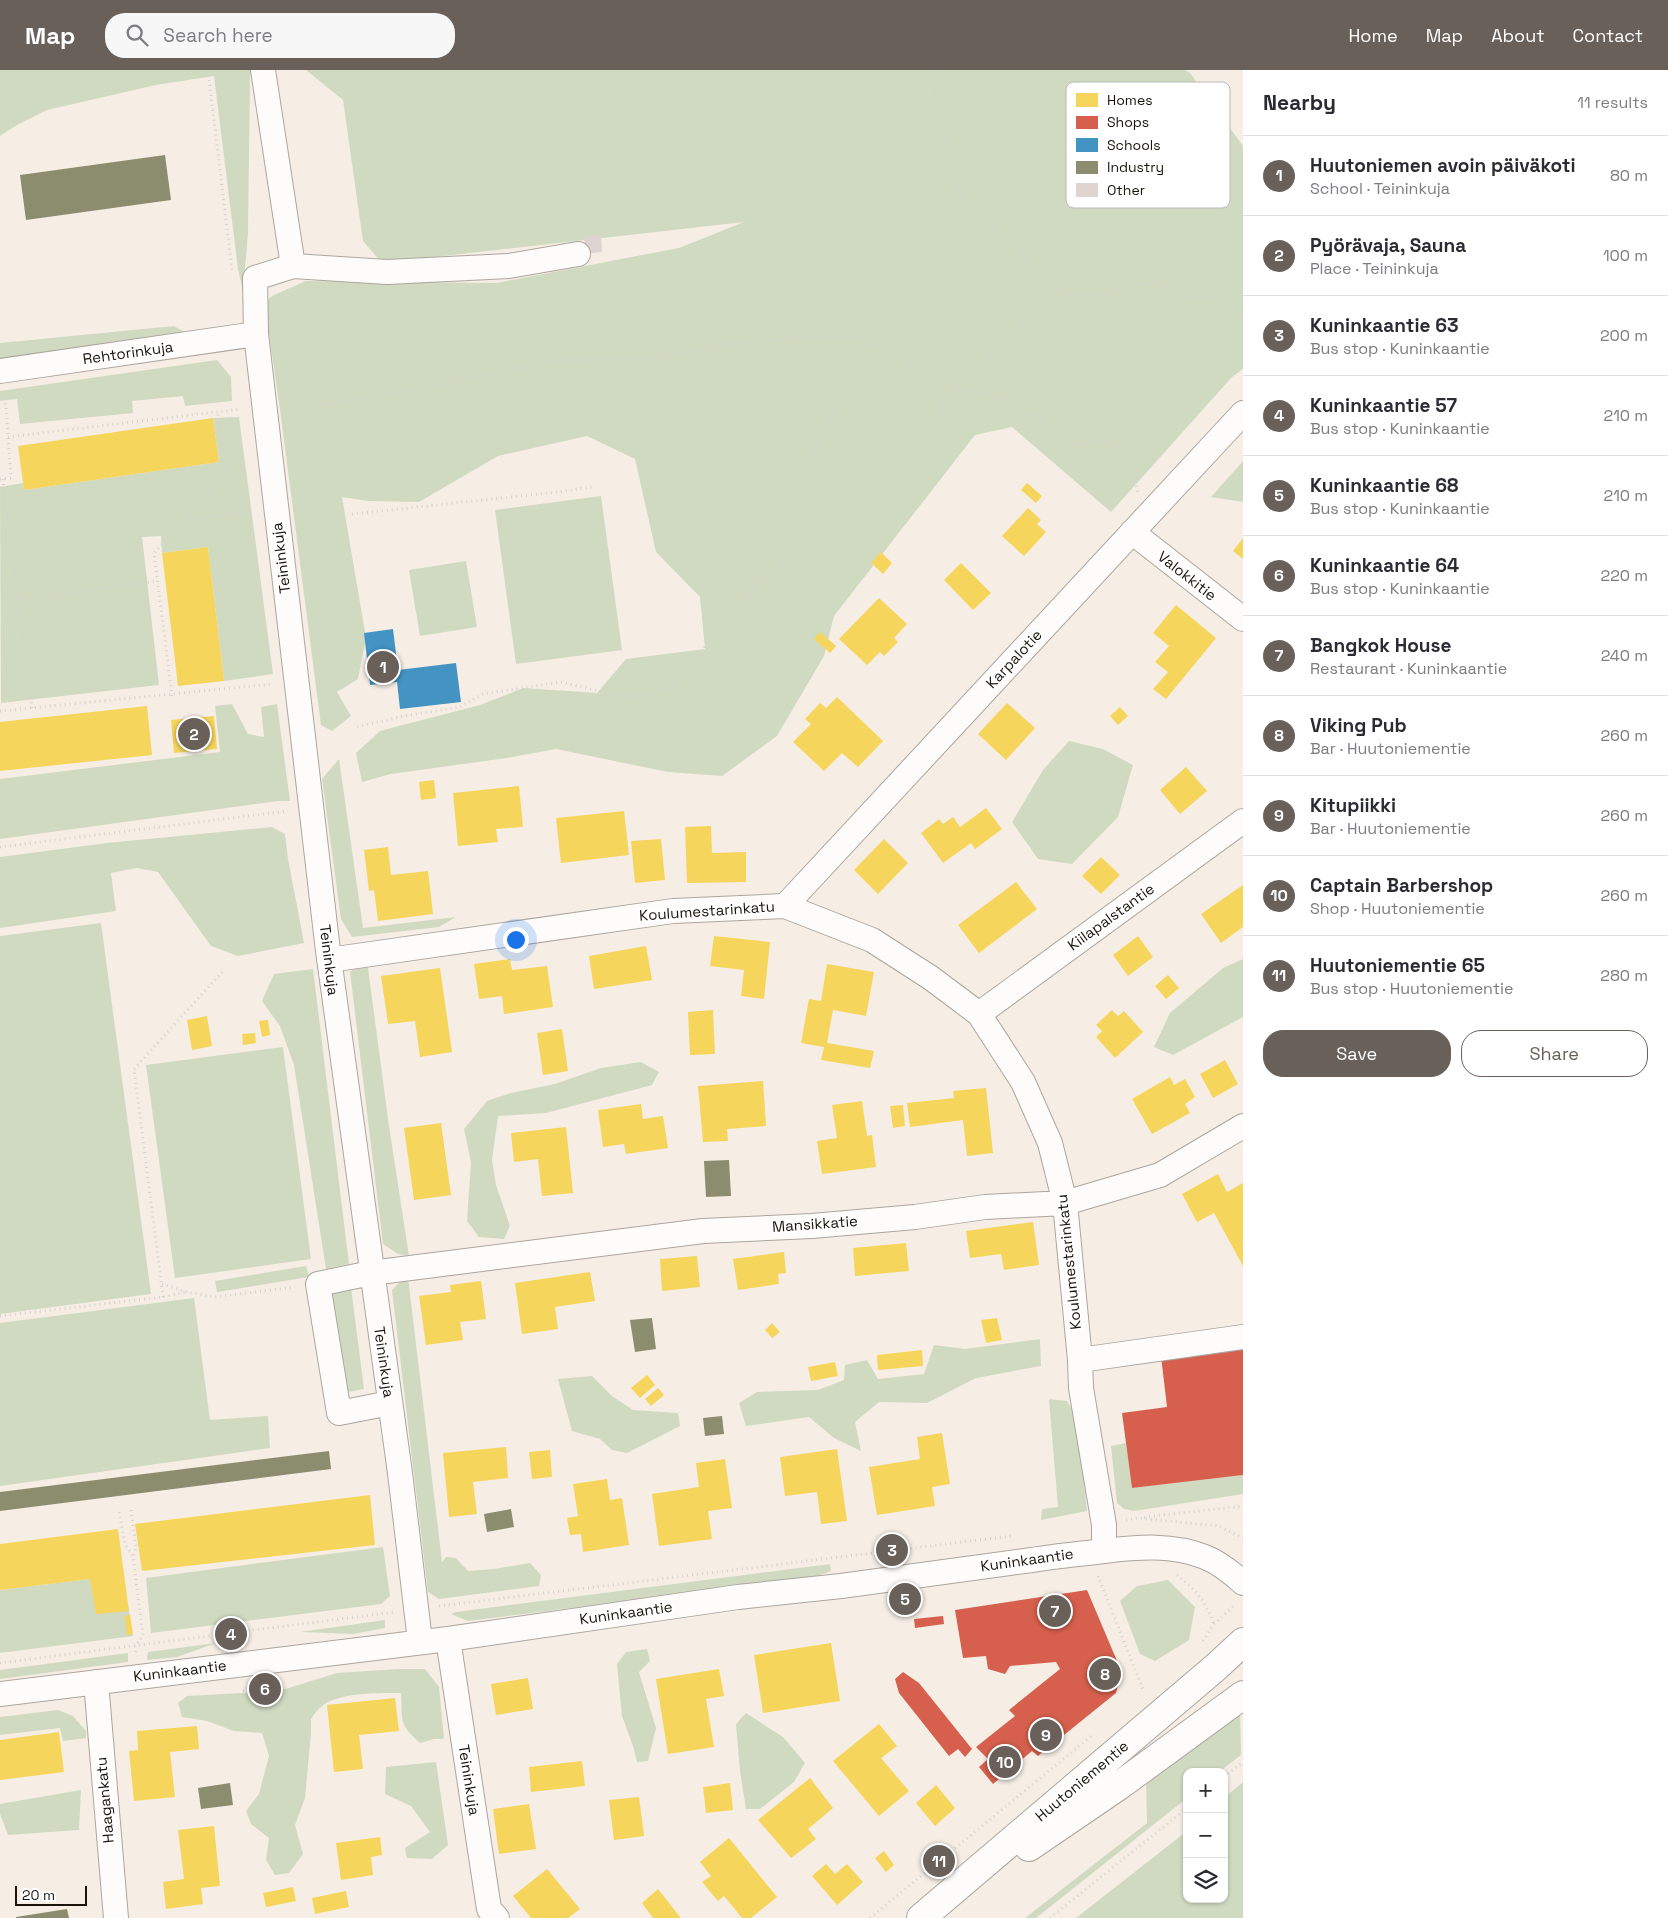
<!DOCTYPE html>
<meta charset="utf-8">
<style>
:root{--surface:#fff;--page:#f7f7f7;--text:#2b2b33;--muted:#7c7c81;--line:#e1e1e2;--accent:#686059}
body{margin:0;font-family:"Space Grotesk",sans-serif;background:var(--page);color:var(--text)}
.controls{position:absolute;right:15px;bottom:15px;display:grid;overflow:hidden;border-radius:10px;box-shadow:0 1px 4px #0004}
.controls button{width:45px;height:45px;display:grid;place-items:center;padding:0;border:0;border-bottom:1px solid var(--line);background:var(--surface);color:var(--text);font:25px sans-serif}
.scale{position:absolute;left:15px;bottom:12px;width:72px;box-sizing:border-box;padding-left:5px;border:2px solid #1b140d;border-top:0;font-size:14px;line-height:18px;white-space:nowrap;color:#1b140d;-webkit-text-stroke:4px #fff;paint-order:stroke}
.you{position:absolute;left:515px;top:869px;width:18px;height:18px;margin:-12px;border:4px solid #fff;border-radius:50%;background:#1a73e8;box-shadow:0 0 0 8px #1a73e833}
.badge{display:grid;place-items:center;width:32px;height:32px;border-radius:50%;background:var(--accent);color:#fff;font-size:16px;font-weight:700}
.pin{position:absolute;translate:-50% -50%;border:2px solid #fff;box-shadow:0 1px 5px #0006}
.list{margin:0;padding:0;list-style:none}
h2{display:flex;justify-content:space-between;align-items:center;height:65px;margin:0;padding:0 20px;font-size:21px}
h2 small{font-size:16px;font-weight:400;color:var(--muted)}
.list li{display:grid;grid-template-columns:32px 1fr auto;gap:15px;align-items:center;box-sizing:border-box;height:80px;padding:0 20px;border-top:1px solid var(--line)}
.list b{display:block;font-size:19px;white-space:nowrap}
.list p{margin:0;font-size:16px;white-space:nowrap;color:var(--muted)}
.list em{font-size:16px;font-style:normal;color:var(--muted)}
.actions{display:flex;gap:10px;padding:15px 20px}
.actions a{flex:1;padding:11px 0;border:1px solid var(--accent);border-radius:20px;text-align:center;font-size:18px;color:var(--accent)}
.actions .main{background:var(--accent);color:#fff}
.icon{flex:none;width:28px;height:28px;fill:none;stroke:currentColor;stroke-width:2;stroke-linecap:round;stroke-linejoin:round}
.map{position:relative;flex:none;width:1243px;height:1848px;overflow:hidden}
header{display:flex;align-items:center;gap:30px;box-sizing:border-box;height:70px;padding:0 25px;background:var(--accent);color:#fff}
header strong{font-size:24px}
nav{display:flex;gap:28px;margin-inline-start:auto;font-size:18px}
.search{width:350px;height:45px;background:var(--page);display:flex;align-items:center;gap:12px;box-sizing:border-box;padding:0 18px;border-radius:20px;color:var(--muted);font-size:19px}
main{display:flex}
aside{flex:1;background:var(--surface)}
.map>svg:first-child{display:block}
.green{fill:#d0dac1}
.homes{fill:#f6d55c}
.shops{fill:#d6604d}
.schools{fill:#4393c3}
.industry{fill:#8c8c6e}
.building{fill:#e0d4d0}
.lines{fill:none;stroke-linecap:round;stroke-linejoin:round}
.minor-casing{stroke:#aca59e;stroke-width:26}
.major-casing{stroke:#aca59e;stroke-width:30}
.path{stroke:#d4d1ce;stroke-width:3;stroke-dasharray:1 4;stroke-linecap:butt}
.minor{stroke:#fefcfb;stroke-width:24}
.major{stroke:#fefcfb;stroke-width:28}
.labels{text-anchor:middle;stroke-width:5;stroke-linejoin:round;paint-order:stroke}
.street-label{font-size:15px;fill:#1b140d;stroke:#fff}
.key{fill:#fff;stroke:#bbb8b6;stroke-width:1}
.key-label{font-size:14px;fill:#1b140d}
</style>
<header>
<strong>Map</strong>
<div class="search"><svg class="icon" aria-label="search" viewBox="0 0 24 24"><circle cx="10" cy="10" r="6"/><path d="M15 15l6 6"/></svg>Search here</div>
<nav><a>Home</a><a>Map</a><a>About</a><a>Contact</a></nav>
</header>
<main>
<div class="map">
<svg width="1243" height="1848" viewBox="0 0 1243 1848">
<rect width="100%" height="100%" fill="#f6eee5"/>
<path class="green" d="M0 0H258L250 5 248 163 243 222 238 199 214 6 156 15 47 40 17 55 0 66Z
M306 0H1185L1190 3 1243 76V299L1232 307 1111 442 1012 357 975 365 834 546 824 586 777 666 722 706 668 702 556 679 507 688 391 704 362 712 356 683 380 661 480 635 523 618 597 623 626 589 705 579 700 527 656 482 635 389 587 366 498 386 419 432 368 431 342 427 366 568 358 609 337 622 351 646 332 661 321 655 281 347 268 257 262 233 274 225 306 211 496 213 679 178 744 152 382 193 363 171 343 30Z
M174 256 186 263 0 294V273Z
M217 290 231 307 232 331 185 336 183 326 132 331 133 343 20 354 17 329 0 331V321Z
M239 347 273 604 224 611 208 477 162 483 161 466 142 467 159 615 1 633 0 417 23 413 24 420 219 392 213 348Z
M1243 391V432L1211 427Z
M601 426 622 580 516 594 495 440Z
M466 491 477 557 420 566 409 500Z
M232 634 248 664 264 667 261 637 277 634 290 731H278L0 769V709L220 682 215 636Z
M1069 671 1103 679 1133 695 1118 747 1072 794 1038 789 1012 752 1043 700Z
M339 689 363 858 456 847 439 857 352 867 341 849 322 709Z
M272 757 285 764 288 789 304 873 238 886 211 876 158 802 137 798 111 803 116 841 0 858V787L107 773Z
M101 853 151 1224 0 1244V866Z
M1243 889V947L1173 985 1154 977 1170 943 1223 898Z
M366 892 368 898 389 1056 409 1186 398 1184 383 1174 350 902 359 893Z
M313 899 349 1194 326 1199 294 995 280 956 262 931 274 904Z
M283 977 311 1189 175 1208 146 995Z
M641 992 659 1002 652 1015 546 1043 498 1046 492 1090 496 1115 510 1156 504 1169 479 1167 467 1151 471 1092 464 1059 487 1031 511 1023 555 1014 601 998Z
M306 1196 309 1207 217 1222 215 1211Z
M408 1207 442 1492 446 1487 456 1488 468 1501 494 1499 530 1493 541 1505 539 1516 439 1529 428 1522 392 1220 403 1209Z
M351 1217 364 1319 343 1323 330 1218Z
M194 1228 210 1350 268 1346 270 1378 0 1416V1253Z
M1040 1269 1041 1296 976 1308 927 1333 879 1332 855 1352 861 1381 834 1368 809 1347 746 1356 739 1333 757 1322 818 1320 844 1310 845 1295 867 1290 878 1309 924 1304 934 1275 965 1279Z
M592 1306 612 1326 633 1340 678 1343 680 1356 627 1383 612 1380 600 1369 572 1361 558 1309Z
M1049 1329 1067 1331 1077 1348 1087 1441 1041 1450 1042 1439 1058 1437Z
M1126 1373 1132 1418 1243 1405V1424L1134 1441 1124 1439 1117 1433 1111 1376Z
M383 1477 390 1526 381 1534 151 1563 146 1508Z
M830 1494 831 1501 814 1507 468 1551 451 1544 456 1542Z
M90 1509 129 1541 133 1566 0 1583V1520Z
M1168 1510 1195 1537 1189 1570 1155 1591 1140 1584 1120 1531 1137 1516Z
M385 1550V1558L353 1564 300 1562Z
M216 1573 177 1587 147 1590 148 1582Z
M647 1579 650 1591 639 1602 656 1658 648 1691 637 1692 633 1676 622 1646 617 1594 626 1582Z
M128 1583V1592L0 1609V1600Z
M399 1599H425L439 1617 444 1669H434L420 1673C397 1652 403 1651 401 1623 380 1623 337 1622 321 1637 317 1640 314 1645 311 1649V1663L305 1728 295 1755 303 1784 289 1803 275 1805 266 1790 269 1768 251 1754 246 1741 259 1724 269 1686 262 1663 234 1661 207 1651 182 1647 178 1633 187 1626 279 1621 337 1603Z
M1240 1639 1241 1685 1219 1702H1187V1728L1036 1848H1025L1147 1753 1146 1710Z
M58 1640 73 1646 86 1661V1668L63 1671 60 1658 0 1665V1647Z
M746 1643 783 1667 805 1693 794 1712 760 1739H746L740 1701 736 1654Z
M436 1692 448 1775 432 1789 407 1788 405 1778 430 1762 411 1736 385 1724 386 1697Z
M1243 1712V1848H1076L1187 1761V1829H1224V1728Z
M81 1720 79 1760 8 1765 0 1744V1734Z"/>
<path class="homes" d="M213 348 219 392 24 420 18 376Z
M1027 413 1042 426 1036 433 1021 420Z
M1028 438 1041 450 1037 454 1046 462 1024 486 1002 466Z
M1243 468V489L1233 481Z
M208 477 224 611 178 616 162 483Z
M881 482 892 493 883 504 871 493Z
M961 493 991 523 973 540 944 510Z
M879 528 907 554 894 568 898 572 884 586 880 582 867 595 839 569Z
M1176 535 1216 568 1166 629 1153 619 1168 602 1155 592 1169 576 1153 563Z
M820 562 836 576 830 583 814 569Z
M837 627 883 671 858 697 842 683 824 701 793 672 811 654 805 649 820 633 826 638Z
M1007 633 1035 658 1006 690 978 664Z
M147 636 152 685 0 701V652Z
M1120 637 1128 646 1118 655 1110 646Z
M214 646 217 679 174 683 171 650Z
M1186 697 1207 721 1180 744 1160 720Z
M434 710 436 728 421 730 419 712Z
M519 716 523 757 496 759 498 772 458 776 453 723Z
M986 738 1002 759 975 779 971 773 943 793 921 763 939 749 943 754 953 747 960 757Z
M624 741 629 785 561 793 556 748Z
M711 756 712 783 746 782V812L687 813 685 757Z
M661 769 665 810 635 813 631 771Z
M884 769 908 793 878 824 854 800Z
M388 777 391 805 428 801 433 844 378 851 374 820 369 821 364 780Z
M1101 787 1120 805 1101 824 1082 806Z
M1016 812 1037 839 979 883 958 855Z
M1243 815V857L1221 873 1201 844Z
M714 866 770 872 764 929 741 926 744 900 710 896Z
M1138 866 1153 887 1128 906 1113 885Z
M646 876 652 910 594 919 589 886Z
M510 889 512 900 547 896 553 937 504 944 502 926 479 929 474 894Z
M827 894 874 902 866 946 833 940 827 973 874 981 870 998 821 990 824 977 801 973 809 929 821 931Z
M440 898 452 982 420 987 415 951 388 954 381 906Z
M1168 905 1179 918 1166 929 1155 916Z
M713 940 715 984 690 985 688 942Z
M1112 940 1118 946 1124 941 1143 962 1115 988 1096 967 1102 961 1096 955Z
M207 946 212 976 192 980 187 950Z
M268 950 270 965 262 967 259 951Z
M562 959 568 1001 543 1005 537 963Z
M255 963 256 973 243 975 242 964Z
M1225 990 1238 1014 1213 1028 1200 1004Z
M1170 1007 1174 1015 1185 1009 1195 1027 1185 1034 1190 1043 1152 1064 1132 1029Z
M763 1011 766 1056 727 1059 728 1071 703 1072 698 1016Z
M986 1018 993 1083 967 1086 963 1050 910 1057 907 1033 954 1028 953 1021Z
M862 1031 867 1066 872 1065 876 1097 822 1104 817 1071 837 1068 832 1035Z
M641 1034 643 1049 663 1046 668 1078 626 1084 624 1074 603 1077 598 1040Z
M903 1035 905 1056 893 1058 890 1036Z
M441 1053 451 1125 414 1130 404 1058Z
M566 1057 573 1123 542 1126 538 1089 514 1092 511 1063Z
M1218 1104 1227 1122 1243 1113V1196L1214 1143 1197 1152 1182 1124Z
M1033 1152 1039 1195 1004 1200 1001 1184 970 1188 966 1161Z
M906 1173 909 1201 855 1206 853 1178Z
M784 1182 786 1203 778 1204 779 1214 738 1220 733 1189Z
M697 1186 700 1217 662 1221 660 1189Z
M590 1202 595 1231 555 1237 558 1259 522 1264 515 1213Z
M481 1211 486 1249 460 1252 463 1270 426 1275 419 1226 451 1222 450 1215Z
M997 1248 1002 1270 986 1273 981 1250Z
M772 1253 780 1262 772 1268 765 1260Z
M922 1280 923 1296 878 1300 877 1285Z
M835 1292 838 1306 811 1311 808 1297Z
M647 1305 655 1315 640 1328 631 1318Z
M658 1318 664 1325 651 1336 645 1329Z
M942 1363 950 1414 932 1417 935 1436 877 1445 869 1397 920 1389 917 1367Z
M506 1377 508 1408 473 1412 477 1444 449 1447 443 1383Z
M837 1379 847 1451 821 1454 817 1422 785 1426 780 1387Z
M550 1380 552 1407 532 1409 529 1382Z
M725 1389 732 1438 708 1441 712 1469 659 1476 652 1424 699 1417 696 1393Z
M607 1409 610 1430 622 1428 629 1475 583 1482 581 1464 570 1465 567 1448 578 1446 573 1414Z
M370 1425 375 1475 142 1501 135 1454Z
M118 1459 129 1541 96 1544 90 1509 0 1520V1474Z
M130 1545 133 1564 127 1565 125 1546Z
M831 1573 840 1631 763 1643 754 1585Z
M719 1599 724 1626 706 1629 714 1677 668 1684 656 1609Z
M528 1608 533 1639 496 1645 491 1614Z
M395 1628 399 1661 359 1665 363 1699 334 1702 327 1635Z
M879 1654 897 1676 881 1688 909 1721 879 1746 833 1691Z
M197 1656 199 1679 170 1682 175 1727 134 1731 129 1681 138 1680 137 1661Z
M59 1662 64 1702 0 1710V1670Z
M582 1691 585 1716 531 1722 529 1697Z
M810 1708 833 1738 808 1759 816 1769 791 1788 758 1750Z
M730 1713 733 1740 706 1743 703 1717Z
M936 1715 955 1738 935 1756 916 1733Z
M639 1727 644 1766 614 1770 609 1730Z
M529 1734 536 1779 499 1784 493 1739Z
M214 1756 220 1816 201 1818 203 1834 166 1839 163 1812 184 1809 178 1760Z
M380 1767 382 1785 371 1787 373 1805 341 1810 336 1773Z
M729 1768 777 1827 751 1848H742L724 1826 718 1831 702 1812 711 1806 700 1792Z
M884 1781 894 1795 886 1802 875 1788Z
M826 1794 835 1804 847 1794 863 1812 837 1835 812 1806Z
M547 1799 580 1839 568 1848H531L513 1826Z
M293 1817 296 1831 266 1837 263 1823Z
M658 1819 681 1848H653L642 1833Z
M346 1821 349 1837 315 1844 312 1828Z"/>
<path class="shops" d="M1243 1275V1405L1132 1418 1122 1343 1167 1337 1161 1286Z
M1087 1520 1120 1598 1119 1611 1116 1623 1038 1686 1032 1681 993 1714 979 1697 988 1689 976 1677 1015 1646 1009 1640 1060 1599 1056 1592 1010 1596 1005 1604 988 1599 986 1586 963 1588 955 1540Z
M943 1546 944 1554 915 1558 914 1549Z
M903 1602 919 1613 972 1679 965 1687 958 1679 949 1686 899 1623 895 1609Z"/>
<path class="schools" d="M393 559 398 600 456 593 461 632 400 639 397 612 370 615 364 563Z"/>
<path class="industry" d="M165 85 171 130 26 150 20 105Z
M729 1090 731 1126 706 1127 704 1091Z
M652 1248 656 1279 635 1282 630 1250Z
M722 1346 724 1364 705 1366 703 1348Z
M329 1381 331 1399 0 1441V1422Z
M511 1439 514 1457 487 1462 484 1444Z
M230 1713 233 1735 201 1739 198 1718Z
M67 1839 69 1848H16V1847Z"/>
<path class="building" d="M601 165 602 182 585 184 584 167Z"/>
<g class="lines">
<g class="minor-casing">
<path id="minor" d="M263 0 293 196
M0 301 256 264
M1132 462 1243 549
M785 836 1243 343
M329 890 673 841 785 836 872 870 931 908 979 944 1023 1012 1050 1073 1065 1133 1080 1290 1081 1318 1104 1455V1481
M979 944 1243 751
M1080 1290 1243 1267
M390 1333 339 1343 318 1214 371 1203 703 1161 812 1156 915 1147 985 1137 1065 1133 1160 1105 1243 1056
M448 1569 489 1839 497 1848
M420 1571 400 1403 328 881 256 264 255 208 293 196 387 202 509 196 578 184
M96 1612 116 1848
M0 1624 448 1569 738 1527 841 1516 1032 1490C1056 1486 1080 1484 1104 1481 1138 1477 1173 1474 1205 1487 1220 1493 1232 1503 1243 1513"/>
</g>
<g class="major-casing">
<path id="major" d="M1029 1777 1120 1715 1243 1625
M921 1848 1216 1597 1243 1572"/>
</g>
<path class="path" d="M208 0 232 200
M933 0 936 39 946 63 952 109 970 137 1014 174 1043 208 1068 223
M953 318 1008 329 1021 340 1038 346 1075 376 1104 370 1128 382 1138 422
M938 330 972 303 1014 260 1042 237 1069 224H1108L1133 214 1160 212 1182 225 1196 230 1215 225 1243 248
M315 335 357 330 564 290 645 289 728 274 801 267H855L895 282 928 311 943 338 938 358 924 375 773 501 728 547 673 617 644 626H620L561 612 483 624 460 637 404 646 357 657
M8 367 241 339
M0 409 11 408 5 324
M3 409 32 638
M352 444 558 422 592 417
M185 450 253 442
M744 528 786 454 801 408 832 346 847 306 867 272
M19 530 157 511
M172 626 154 483 226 404 218 342
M0 641 273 614
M0 777 288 741
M162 1214 187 1222 214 1227 295 1217
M163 1227 134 999 223 901
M0 1246 163 1227 187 1222
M131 1440 136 1477 133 1487 143 1565 135 1577 136 1584
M119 1442 125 1474 133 1486
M1144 1447 1243 1436
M1126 1450 1137 1448 1219 1456 1243 1468
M1177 1505C1196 1520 1205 1531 1214 1554
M1098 1506 1144 1622
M439 1536 1011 1466
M1203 1571 1214 1554 1235 1535
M0 1593 394 1542
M243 1621 274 1616
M1224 1707 1243 1692
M870 1848 1094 1664
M1050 1848 1187 1738"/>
<use href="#minor" class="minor"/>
<use href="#major" class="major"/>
</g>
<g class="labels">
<g class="street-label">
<text transform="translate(128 283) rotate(-8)" y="5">Rehtorinkuja</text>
<text transform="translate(281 488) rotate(-97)" y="5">Teininkuja</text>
<text transform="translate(1187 506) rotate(38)" y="5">Valokkitie</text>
<text transform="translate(1014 589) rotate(-47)" y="5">Karpalotie</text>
<text transform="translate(707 841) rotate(-4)" y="5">Koulumestarinkatu</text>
<text transform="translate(1111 847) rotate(-36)" y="5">Kiilapalstantie</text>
<text transform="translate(329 890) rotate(83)" y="5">Teininkuja</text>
<text transform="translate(815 1154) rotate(-4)" y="5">Mansikkatie</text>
<text transform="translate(1069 1192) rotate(-96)" y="5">Koulumestarinkatu</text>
<text transform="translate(384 1292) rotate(82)" y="5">Teininkuja</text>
<text transform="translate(1027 1490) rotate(-8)" y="5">Kuninkaantie</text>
<text transform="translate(626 1543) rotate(-8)" y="5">Kuninkaantie</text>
<text transform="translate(180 1601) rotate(-7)" y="5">Kuninkaantie</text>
<text transform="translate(469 1710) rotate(81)" y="5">Teininkuja</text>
<text transform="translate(1082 1711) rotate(-40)" y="5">Huutoniementie</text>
<text transform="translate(105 1730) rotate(-95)" y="5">Haagankatu</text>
</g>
</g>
<rect x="1066" y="12" width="164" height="126" rx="8" class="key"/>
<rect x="1076" y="23" width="22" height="14" fill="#f6d55c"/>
<rect x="1076" y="46" width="22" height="13" fill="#d6604d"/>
<rect x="1076" y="68" width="22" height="14" fill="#4393c3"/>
<rect x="1076" y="91" width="22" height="13" fill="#8c8c6e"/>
<rect x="1076" y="113" width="22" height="14" fill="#e0d4d0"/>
<g class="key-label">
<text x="1107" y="35">Homes</text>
<text x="1107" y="57">Shops</text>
<text x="1107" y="80">Schools</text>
<text x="1107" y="102">Industry</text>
<text x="1107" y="125">Other</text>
</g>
</svg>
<div class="controls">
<button>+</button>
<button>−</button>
<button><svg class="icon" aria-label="layers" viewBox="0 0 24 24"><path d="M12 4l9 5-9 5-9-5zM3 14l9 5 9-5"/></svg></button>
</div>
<div class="scale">20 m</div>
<div class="you"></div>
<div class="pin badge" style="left:383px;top:597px">1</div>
<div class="pin badge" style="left:194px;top:664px">2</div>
<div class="pin badge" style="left:892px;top:1480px">3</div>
<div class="pin badge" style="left:231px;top:1564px">4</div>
<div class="pin badge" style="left:905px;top:1529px">5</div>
<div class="pin badge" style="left:265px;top:1619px">6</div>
<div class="pin badge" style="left:1055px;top:1541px">7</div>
<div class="pin badge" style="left:1105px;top:1604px">8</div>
<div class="pin badge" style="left:1046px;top:1665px">9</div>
<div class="pin badge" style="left:1005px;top:1692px">10</div>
<div class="pin badge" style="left:939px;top:1791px">11</div>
</div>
<aside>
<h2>Nearby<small>11 results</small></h2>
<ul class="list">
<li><span class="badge">1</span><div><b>Huutoniemen avoin päiväkoti</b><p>School · Teininkuja</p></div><em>80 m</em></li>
<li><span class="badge">2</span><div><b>Pyörävaja, Sauna</b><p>Place · Teininkuja</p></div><em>100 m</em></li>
<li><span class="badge">3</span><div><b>Kuninkaantie 63</b><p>Bus stop · Kuninkaantie</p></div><em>200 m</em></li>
<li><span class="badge">4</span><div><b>Kuninkaantie 57</b><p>Bus stop · Kuninkaantie</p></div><em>210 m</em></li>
<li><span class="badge">5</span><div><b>Kuninkaantie 68</b><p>Bus stop · Kuninkaantie</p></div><em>210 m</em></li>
<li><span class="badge">6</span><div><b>Kuninkaantie 64</b><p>Bus stop · Kuninkaantie</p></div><em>220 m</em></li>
<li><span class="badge">7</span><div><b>Bangkok House</b><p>Restaurant · Kuninkaantie</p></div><em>240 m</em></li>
<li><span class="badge">8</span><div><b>Viking Pub</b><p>Bar · Huutoniementie</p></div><em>260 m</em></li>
<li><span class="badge">9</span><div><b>Kitupiikki</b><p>Bar · Huutoniementie</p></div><em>260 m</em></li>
<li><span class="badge">10</span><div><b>Captain Barbershop</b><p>Shop · Huutoniementie</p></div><em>260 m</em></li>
<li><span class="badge">11</span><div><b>Huutoniementie 65</b><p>Bus stop · Huutoniementie</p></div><em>280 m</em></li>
</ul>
<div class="actions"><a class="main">Save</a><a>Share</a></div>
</aside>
</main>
